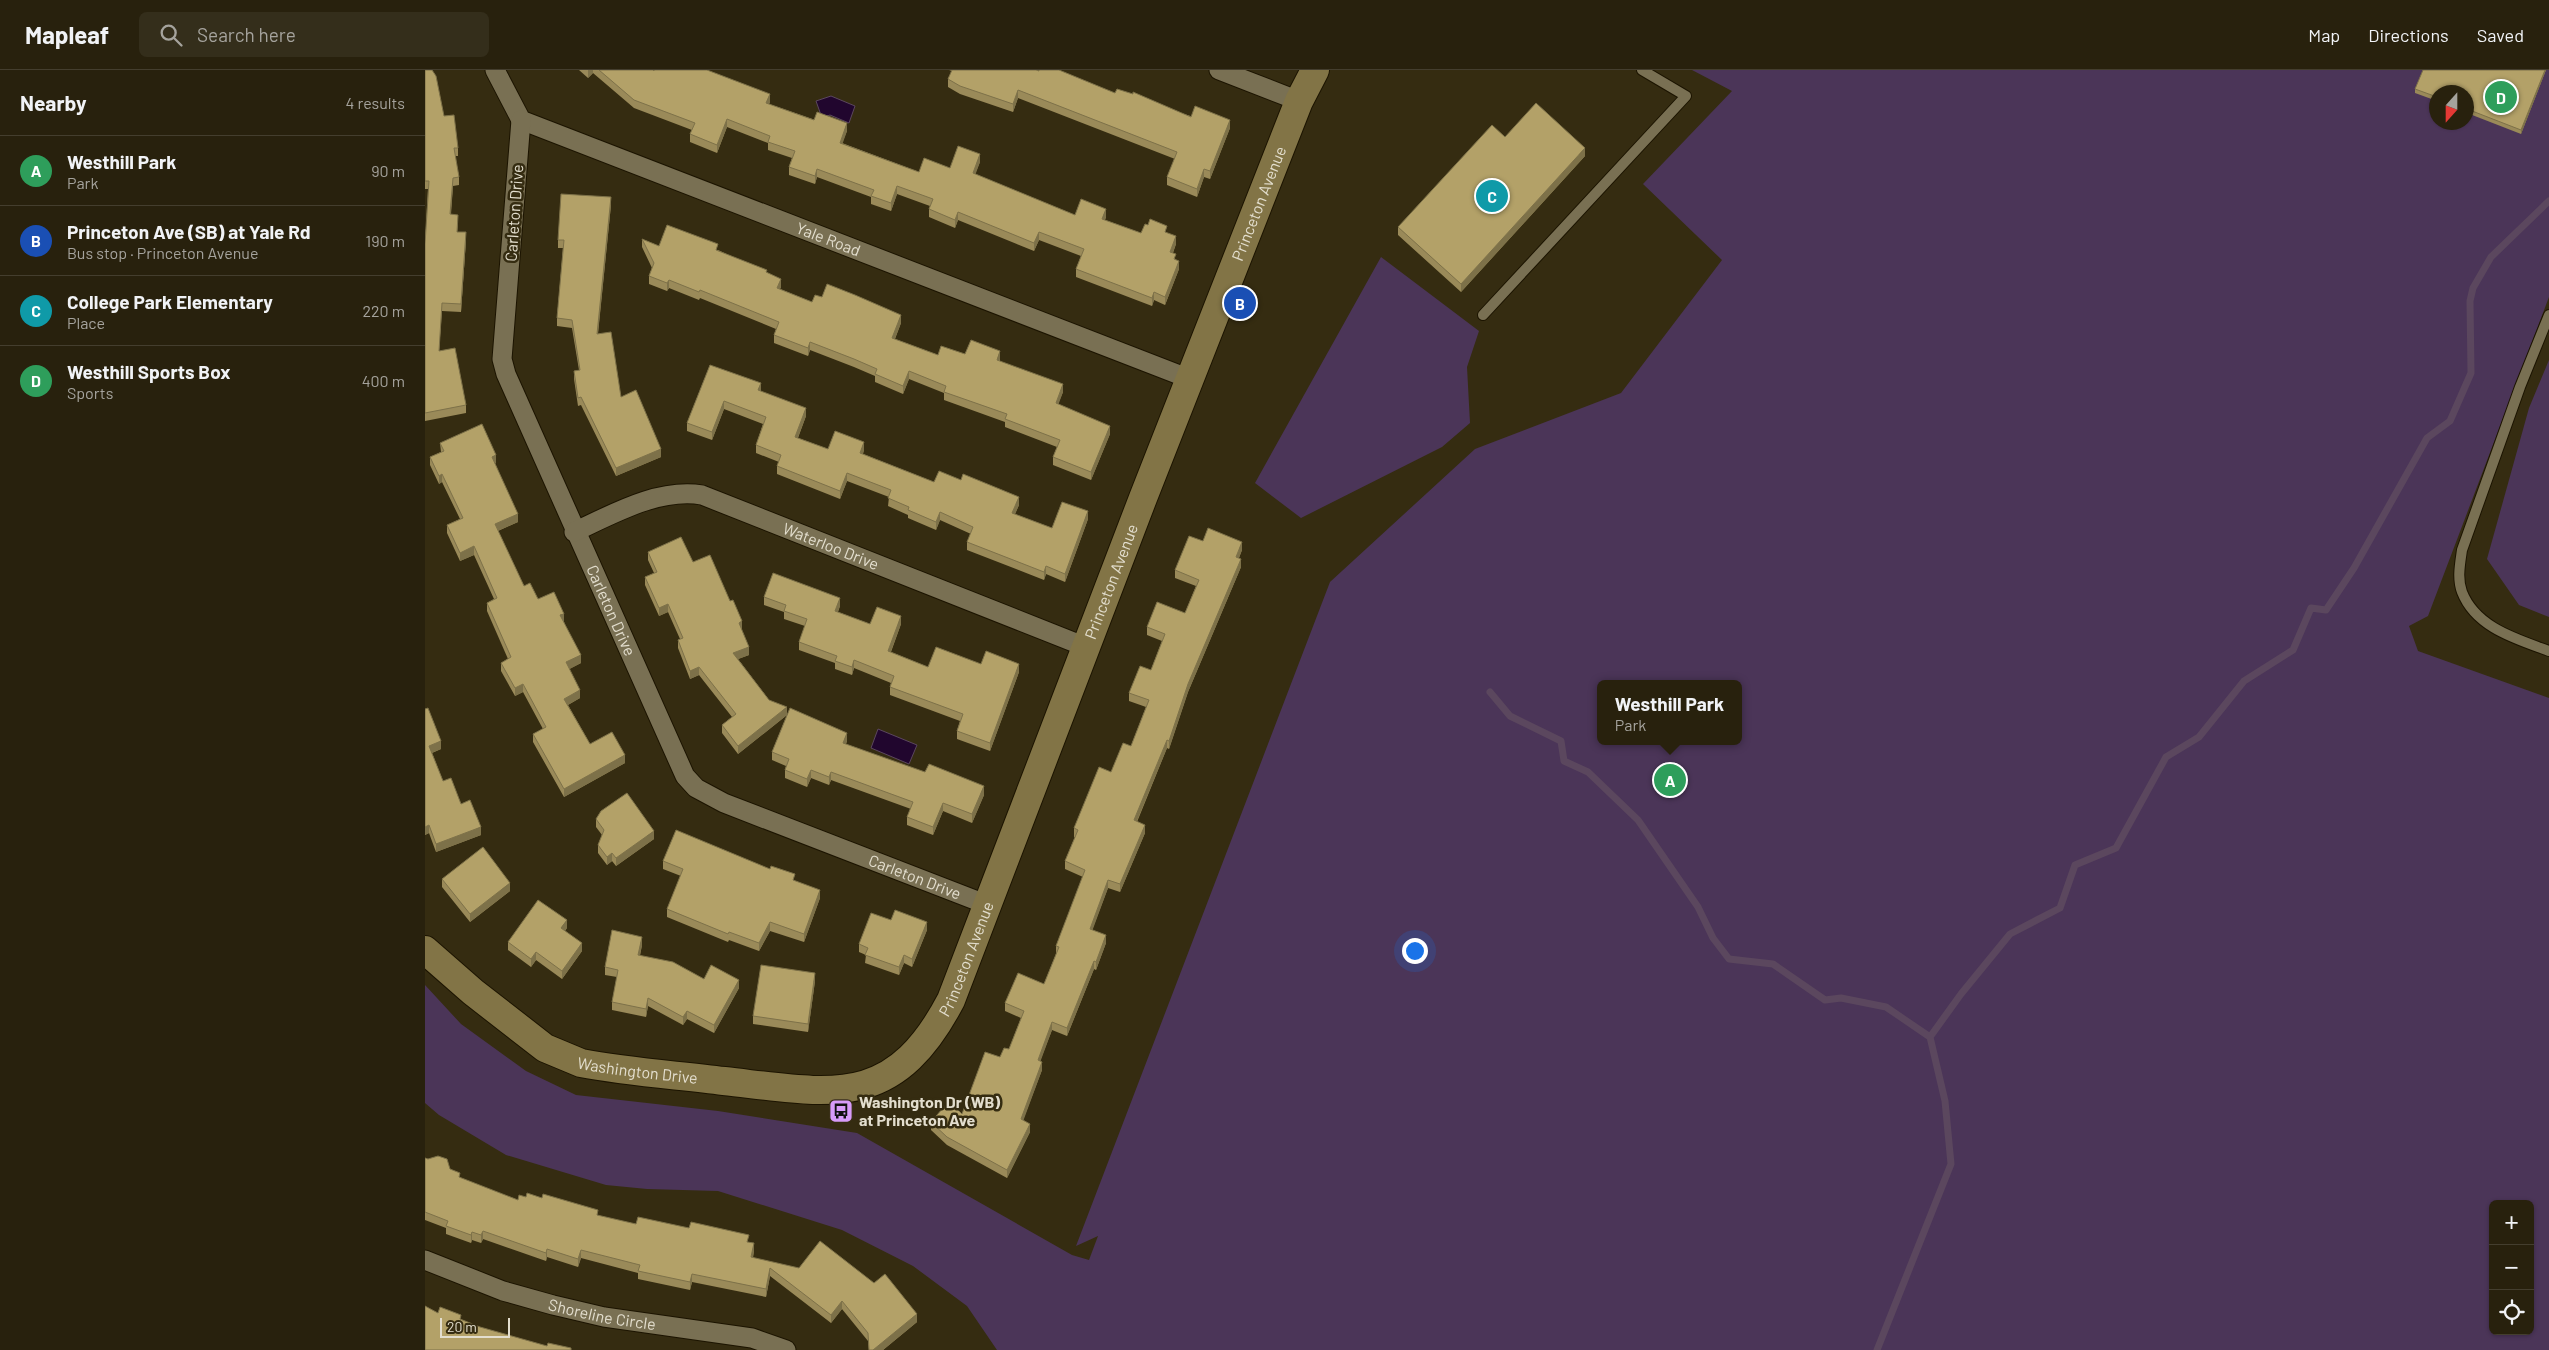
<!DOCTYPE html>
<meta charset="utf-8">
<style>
:root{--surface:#28210d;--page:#342e1b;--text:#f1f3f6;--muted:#a5a39d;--line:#443e2e;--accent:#bca0f2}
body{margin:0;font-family:Barlow,sans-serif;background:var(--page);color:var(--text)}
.controls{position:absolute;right:15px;bottom:15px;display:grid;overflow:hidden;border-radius:8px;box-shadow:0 1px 4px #0004}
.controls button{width:45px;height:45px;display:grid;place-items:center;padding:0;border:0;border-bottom:1px solid var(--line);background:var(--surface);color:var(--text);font:25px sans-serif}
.compass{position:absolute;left:2004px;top:15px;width:45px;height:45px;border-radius:50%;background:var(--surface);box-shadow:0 1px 4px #0004;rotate:201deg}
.scale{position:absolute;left:15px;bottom:12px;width:70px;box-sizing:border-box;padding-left:5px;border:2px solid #e3dece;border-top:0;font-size:14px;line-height:18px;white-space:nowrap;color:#e3dece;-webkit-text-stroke:4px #352c11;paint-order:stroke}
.you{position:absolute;left:989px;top:880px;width:18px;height:18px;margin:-12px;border:4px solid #fff;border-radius:50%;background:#1a73e8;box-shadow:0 0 0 8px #1a73e833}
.badge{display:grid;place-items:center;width:32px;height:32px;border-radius:50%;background:var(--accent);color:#fff;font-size:16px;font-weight:700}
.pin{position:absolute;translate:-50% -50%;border:2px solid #fff;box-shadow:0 1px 5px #0006}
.popup{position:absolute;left:1172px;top:610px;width:145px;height:65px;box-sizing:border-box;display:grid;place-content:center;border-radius:8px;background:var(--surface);filter:drop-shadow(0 1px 4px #0005);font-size:16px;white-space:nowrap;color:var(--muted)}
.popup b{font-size:19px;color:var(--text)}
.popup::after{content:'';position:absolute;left:50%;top:100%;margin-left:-10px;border:10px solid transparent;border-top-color:var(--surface)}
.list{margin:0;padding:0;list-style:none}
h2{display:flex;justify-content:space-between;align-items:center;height:65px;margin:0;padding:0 20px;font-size:21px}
h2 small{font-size:16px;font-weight:400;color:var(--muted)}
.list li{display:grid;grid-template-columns:32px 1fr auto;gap:15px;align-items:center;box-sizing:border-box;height:70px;padding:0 20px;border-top:1px solid var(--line)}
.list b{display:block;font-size:19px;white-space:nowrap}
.list p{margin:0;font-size:16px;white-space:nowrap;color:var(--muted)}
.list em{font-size:16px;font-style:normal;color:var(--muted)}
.icon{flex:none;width:28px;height:28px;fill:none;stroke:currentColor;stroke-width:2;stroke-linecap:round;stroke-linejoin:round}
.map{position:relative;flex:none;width:2124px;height:1280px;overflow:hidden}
header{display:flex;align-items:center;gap:30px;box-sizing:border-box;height:70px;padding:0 25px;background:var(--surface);border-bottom:1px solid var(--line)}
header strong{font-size:24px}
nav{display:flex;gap:28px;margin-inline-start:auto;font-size:18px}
.search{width:350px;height:45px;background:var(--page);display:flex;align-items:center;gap:12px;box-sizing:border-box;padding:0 18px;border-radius:8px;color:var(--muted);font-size:19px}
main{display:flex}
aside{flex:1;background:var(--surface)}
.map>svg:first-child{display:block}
.green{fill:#4b3558;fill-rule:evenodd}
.water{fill:#21062e;stroke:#5b475e}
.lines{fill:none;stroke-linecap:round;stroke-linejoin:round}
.stream{stroke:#5b475e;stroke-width:7}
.lane-casing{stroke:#1c1400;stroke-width:12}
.street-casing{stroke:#1c1400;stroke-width:21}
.secondary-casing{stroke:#1c1400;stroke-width:30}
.lane{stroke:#797053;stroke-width:10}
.street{stroke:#797053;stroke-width:19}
.secondary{stroke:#827446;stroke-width:28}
.wall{fill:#9a8a59}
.shaded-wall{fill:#7d7149}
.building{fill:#b3a168;stroke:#7d7149}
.labels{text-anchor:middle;stroke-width:5;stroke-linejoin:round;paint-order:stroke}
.street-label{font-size:16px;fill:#e3dece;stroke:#352c11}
.poi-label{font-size:16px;font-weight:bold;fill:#e3dece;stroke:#352c11;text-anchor:start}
</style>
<header>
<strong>Mapleaf</strong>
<div class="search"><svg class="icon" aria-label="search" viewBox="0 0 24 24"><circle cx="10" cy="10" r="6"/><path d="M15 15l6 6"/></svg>Search here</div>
<nav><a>Map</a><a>Directions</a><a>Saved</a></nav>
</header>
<main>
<aside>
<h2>Nearby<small>4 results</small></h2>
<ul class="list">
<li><span class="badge" style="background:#2e9e5b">A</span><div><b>Westhill Park</b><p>Park</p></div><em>90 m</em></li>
<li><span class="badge" style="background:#1a4fb4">B</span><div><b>Princeton Ave (SB) at Yale Rd</b><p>Bus stop · Princeton Avenue</p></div><em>190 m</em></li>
<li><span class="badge" style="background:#0f9aa8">C</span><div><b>College Park Elementary</b><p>Place</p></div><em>220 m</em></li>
<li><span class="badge" style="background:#2e9e5b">D</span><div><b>Westhill Sports Box</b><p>Sports</p></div><em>400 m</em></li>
</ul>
</aside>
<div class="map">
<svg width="2124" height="1280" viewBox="0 0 2124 1280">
<rect width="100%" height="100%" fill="#352c11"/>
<path class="green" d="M1267 0H2124V227L2003 546 1984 556 1993 581 2124 628V1280H572L542 1236 488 1196 417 1160 293 1121 222 1119 181 1115 81 1085 14 1045 0 1033V915L36 954 101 1001 151 1025 293 1041 432 1063 647 1185 664 1190 673 1166 651 1176 905 512 1050 379 1196 323 1297 190 1218 114 1307 21ZM2012 22H2042V52H2012ZM1176 614H1314V671H1176ZM2068 1134H2105V1261H2068Z
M956 187 1054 261 1042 297 1045 353 1017 377 876 448 830 413Z
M2124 290V547L2094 535 2062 489 2104 338Z"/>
<path class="water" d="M406 26 430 36 424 53 405 45 397 48 391 31Z
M453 659 492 675 484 694 446 678Z"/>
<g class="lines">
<path class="stream" d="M1065 622 1085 646 1136 671 1139 691 1163 702 1213 750 1273 837 1288 868 1304 889 1348 894 1400 930 1416 928 1461 937 1505 967 1520 1031 1526 1094 1452 1280
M1505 967 1536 924 1585 864 1635 838 1650 795 1691 778 1741 687 1774 667 1819 611 1868 580 1886 538 1901 540 1929 498 2002 368 2025 351 2046 303 2045 231 2048 218 2066 187 2124 131"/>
<g class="lane-casing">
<path id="lane" d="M1058 245 1261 26 1217 0
M2124 245 2095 317 2037 480C2035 494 2032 509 2037 522 2051 558 2092 569 2124 581"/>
</g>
<g class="street-casing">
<g id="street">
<path id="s1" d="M70 0 96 50 765 309"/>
<path d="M794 0 874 31"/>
<path id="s2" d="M96 50 77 289 81 304 260 706 271 718 299 733 563 835"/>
<path id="s3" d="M149 462C188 444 233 418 277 425L661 577"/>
<path id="s4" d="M0 1190 78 1221 128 1235 179 1247 327 1268 361 1280"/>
</g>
</g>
<g class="secondary-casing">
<g id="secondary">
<path id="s5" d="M0 880 48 922 120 978 156 993C203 1002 252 1005 299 1011 407 1023 468 1041 526 930L718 428 874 31 890 0"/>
</g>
</g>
<use href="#lane" class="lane"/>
<use href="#street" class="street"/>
<use href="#secondary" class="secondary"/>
</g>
<path class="wall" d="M0 0 19 46 33 78V86H30L34 107V115L28 116 26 144 33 153 32 162 41 170 36 242 17 241 14 281 41 335V343L0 351V174L3 119H0Z
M154 0H228L345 32 344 34 422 61 417 73 494 102 525 98 555 92 550 104 650 145 681 147 680 150 716 163H742L751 174 748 183 754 199 740 235 729 230 727 236 651 207V199L656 186 614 170 609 181 533 150 530 158 504 147V139L505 136 472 124 466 141 446 134V127L392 107 390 114 364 105V97L367 88 343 80V73L302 57 292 83 265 72V64L267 60 209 38 168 3 163 8Z
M524 0H611L690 23 805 58 785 109 779 107 772 127 742 115V107L750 89 593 28 588 42 535 24 523 17V9L527 1Z
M2121 0 2096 64 2042 43V22H2012V31L1990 23V19Z
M1080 67 1160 86 1036 222 973 165V157Z
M186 135 173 264 196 327 236 387 191 406 156 335 153 336 149 309V301L154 300 147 258 132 256V248L138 178H133V170Z
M217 169 234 176 293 180 342 203 356 217 355 219 387 232 476 253 470 269 513 285 540 284 575 289V291L638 322 633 334 685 364 666 410 628 395V387L632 377 580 357V352L519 330V323L484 309 478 324 450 312V306L429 297 385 280 383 286 349 273V265L351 259 275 228 274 230 244 218 242 221 224 214V206L227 198 217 177Z
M285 295 381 346 373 368 403 379 439 380 438 384 509 412 594 435 590 444 627 458 663 449 640 512 621 504 619 510 542 480V472L546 464 515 450 511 460 483 448V445L463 436 464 427 422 411 415 429 352 404V396L354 392 331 383V375L338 354 299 339 287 370 262 361V353Z
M15 373 71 393H70L93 452 73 461 99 516 139 552 156 593 144 599 155 628 143 635 165 674 200 693 139 727 108 672V664L118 659 98 622 90 626 76 601V593L83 589 62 541V533L69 529 49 485 35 491 22 463V455L35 449 17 412 14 414 5 395V387L16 382Z
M778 471 817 480 814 488 816 497 763 622 744 679 742 678 712 752 720 763 695 822 683 818 667 860 681 873 671 900 669 899 642 966 627 960 615 991 617 1000 598 1050 605 1062 582 1108 522 1075 506 1060V1052L537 1044 575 987 584 979 596 948 580 941V933L619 914 631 884V876L658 807 640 799V791L650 767H649V758L686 702 706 676 721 637 704 631V623L726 600 737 571 722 565V557L760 543 771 516 750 508V500Z
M223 482 268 492 317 559 316 560 324 585 313 589 344 630 362 645 422 671 421 674 559 725 547 753 518 741 508 765 482 755V747L486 739 406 710 404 715 386 708 382 717 360 708V700L361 696 347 690V682L362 645 313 684 297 663V655L307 647 274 605 265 609 253 578V570L255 569 243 542 234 546 220 515V507L229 503 223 490Z
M339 527 415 536 413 542 445 554H476L466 582 503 597 556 594 594 602 565 681 532 669V661L535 651 465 625V617L466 613 429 598 427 605 410 599V593L374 580V572L380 556 359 549V542L339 535Z
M0 639 16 679 7 683 18 711 36 734 56 765 11 782 4 763 0 765Z
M171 749 229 769 191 796 187 791 182 795 173 783V775L177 765 171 757Z
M238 791 370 811 395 828 379 872 345 861 334 881 304 870 303 872 242 847V839L256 806 238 799Z
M17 809 85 821 45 852 17 817Z
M466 850 502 860 487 897 479 893 474 905 440 893 441 885 434 882V874Z
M142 858 140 861 157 881 137 909 111 890 106 897 83 880V872Z
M217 875 215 886 279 909 314 918 289 963 262 949 258 955 223 936 221 947 187 940V932L192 907 180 905V897Z
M390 911 383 962 328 954V946Z
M0 1088 25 1099 35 1108 93 1130 101 1127 117 1128 173 1146 211 1154 324 1172 329 1181 328 1188 492 1252 458 1280H444L443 1271 417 1239 406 1253 345 1206 341 1227 267 1212 265 1220 213 1209V1203L156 1188 153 1197 122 1187 121 1191 58 1169 56 1173 47 1170 46 1173 21 1164V1158L0 1150Z"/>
<path class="shaded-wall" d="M163 0H168V3L163 8Z
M2120 0H2121L2096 64V60Z
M593 20V28L588 42V34Z
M345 24V32L341 41V33Z
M302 49V57L292 83V75Z
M805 50V58L785 109V101Z
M422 53V61L415 81V73Z
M1160 78V86L1036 222V214Z
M555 84V92L548 111V103Z
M392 99V107L390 114V106Z
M779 99V107L772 127V119Z
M28 108V116L25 152V144Z
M472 116V124L466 141V133Z
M186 127V135L172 272V264Z
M681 139V147L677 157V149Z
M533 142V150L530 158V150Z
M41 162V170L36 242V234Z
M614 162V170L609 181V173Z
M751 166V174L745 190V182Z
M754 191V199L740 235V227Z
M356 209V217L352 226V218Z
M244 210V218L242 221V213Z
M729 222V230L727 236V228Z
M476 245V253L467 276V268Z
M385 272V280L383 286V278Z
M575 281V289L572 298V290Z
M484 301V309L478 324V316Z
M336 313V321L333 328V320Z
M638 314V322L631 341V333Z
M299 331V339L287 370V362Z
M381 338V346L370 375V367Z
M685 356V364L666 410V402Z
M439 372V380L435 391V383Z
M236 379V387L191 406V398Z
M71 385V393L67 395V387Z
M422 403V411L415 429V421Z
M17 404V412L14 414V406Z
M594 427V435L587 451V443Z
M663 441V449L640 512V504Z
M515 442V450L511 460V452Z
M93 444V452L70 462V454Z
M817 472V480L811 495V487Z
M49 476V485L35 491V483Z
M816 489V497L763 622 744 679V671L763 614Z
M621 496V504L619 510V502Z
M415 528V536L410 549V541Z
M243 534V542L234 546V538Z
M139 544V552L135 554V545Z
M476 546V554L463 589V581Z
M317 551V559L314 561V553Z
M324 577V585L308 591V583Z
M156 585V593L141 601V592Z
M429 590V598L427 605V597Z
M594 594V602L565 681V673Z
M274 597V605L265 609V601Z
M98 614V622L90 626V618Z
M155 620V628L139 637V629Z
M362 637V645L313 684V676Z
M422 663V671L418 681V673Z
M742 670V678L709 758V750Z
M16 671V679L4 684V676Z
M200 685V693L139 727V719Z
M386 700V708L382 717V709Z
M406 702V710L404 715V707Z
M559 716V725L547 753V744Z
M518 733V741L508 765V757Z
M4 755V763L0 765V757Z
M720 755V763L695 822V814Z
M56 757V765L11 782V774Z
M229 761V769L191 796V788Z
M187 783V791L182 795V787Z
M683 810V818L665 867V859Z
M85 813V821L45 852V844Z
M395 820V828L379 872V864Z
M142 850V858L136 866V858Z
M345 852V861L334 881V873Z
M502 852V860L487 897V889Z
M681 865V873L671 900V892Z
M217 867V875L213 893V885Z
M157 873V881L137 909V901Z
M111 882V890L106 897V889Z
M479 885V893L474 905V897Z
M669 891V899L642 966V958Z
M390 903V911L383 962V954Z
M314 910V918L289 963V955Z
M223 928V936L221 947V939Z
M262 941V949L258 955V947Z
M627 952V960L613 998V990Z
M617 992V1000L596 1057V1049Z
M605 1054V1062L582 1108V1100Z
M58 1161V1169L56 1173V1165Z
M47 1162V1170L46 1173V1165Z
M329 1173V1181L326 1195V1187Z
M122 1179V1187L121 1191V1183Z
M156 1180V1188L153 1197V1189Z
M345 1198V1206L341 1227V1219Z
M267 1204V1212L265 1220V1212Z
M417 1231V1239L406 1253V1245Z
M492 1244V1252L458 1280H448Z"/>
<path class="building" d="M0 0H7L11 6 19 46 29 45 33 78H29L34 107 28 108 25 144 33 145 32 162H41L36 234 17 233 14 281 30 278 41 335 0 343V174L4 111H0Z
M174 0H228L229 1V0H282L345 24 341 33 389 50 392 42 422 53 415 73 494 102 499 88 525 98 533 76 555 84 548 103 650 145 656 129 681 139 677 149 716 163 720 154 723 155 725 149 742 156 740 162 751 166 745 182 751 184 749 189 754 191 740 227 729 222 727 228 651 199 659 179 614 162 609 173 533 142 530 150 504 139 508 129 472 116 466 133 446 126 449 120 392 99 390 106 364 97 370 81 343 72 345 66 302 49 292 75 265 64 270 53 209 30Z
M527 0H611L614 1V0H634L690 23 692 19 708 24V22L766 47 770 36 805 50 785 101 779 99 772 119 742 107 752 82 593 20 588 34 535 16 523 9Z
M1998 0H2120L2096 60 2042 39V22H2012V27L1990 19Z
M1111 33 1160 78 1036 214 973 157 1067 55 1080 67Z
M136 124 186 127 172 264 186 262 196 327 211 320 236 379 191 398 156 327 153 328 149 301 155 300 147 250 132 248 139 170H133Z
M242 155 293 174 291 180 342 200 341 202 356 209 352 218 387 232 390 225 397 227 402 214 430 225 476 245 467 268 513 285 516 276 540 284 546 270 575 281 572 290 638 314 631 333 685 356 666 402 628 387 635 370 580 349 582 344 519 322 521 316 484 301 478 316 450 304 452 299 429 289 385 272 383 278 349 265 354 252 275 220 274 222 244 210 242 213 224 206 229 193 217 169 234 176Z
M285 295 336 313 333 320 381 338 370 367 403 379 410 361 439 372 435 383 509 412 514 401 536 410 538 404 594 427 587 443 627 458 637 432 663 441 640 504 621 496 619 502 542 472 548 457 515 442 511 452 483 440 484 437 463 428 466 420 422 403 415 421 352 396 356 385 331 375 341 347 299 331 287 362 262 353Z
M57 354 71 385 67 387 93 444 70 454 99 516 105 513 113 529 129 522 139 544 135 545 156 585 141 592 155 620 139 629 165 674 187 662 200 685 139 719 108 664 121 657 98 614 90 618 76 593 86 587 62 533 72 528 49 476 35 483 22 455 38 448 17 404 14 406 5 387 19 381 15 373Z
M783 458 817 472 811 487 816 489 763 614 744 671 742 670 709 750 720 755 695 814 683 810 665 859 681 865 671 892 669 891 642 958 627 952 613 990 617 992 596 1049 605 1054 582 1100 522 1067 506 1052 524 1031 537 1044 560 982 575 987 579 978 584 979 599 941 580 933 593 903 619 914 634 877 631 876 660 800 640 791 653 760 649 758 674 697 686 702 698 673 706 676 724 630 704 623 715 596 726 600 740 564 722 557 732 532 760 543 774 510 750 500 764 466 778 471Z
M256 467 268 492 285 485 305 531 308 530 317 551 314 553 324 577 308 583 344 630 362 637 313 676 297 655 311 644 274 597 265 601 253 570 258 568 243 534 234 538 220 507 232 502 223 482Z
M348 503 415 528 410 541 445 554 452 537 476 546 463 581 503 597 511 577 556 594 561 581 594 594 565 673 532 661 538 644 465 617 469 606 429 590 427 597 410 591 412 586 374 572 382 549 359 541 361 535 339 527Z
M3 638 16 671 4 676 18 711 26 708 36 734 45 730 56 757 11 774 4 755 0 757V639Z
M365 638 422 663 418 673 500 702 504 694 559 716 547 744 518 733 508 757 482 747 488 732 406 702 404 707 386 700 382 709 360 700 364 689 347 682Z
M202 723 229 761 191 788 187 783 182 787 173 775 179 760 171 749 176 741Z
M251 760 345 799 346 796 370 804 368 810 395 820 379 864 345 852 334 873 304 862 303 864 242 839 258 799 238 791Z
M58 777 85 813 45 844 17 809Z
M113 830 142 850 136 858 157 873 137 901 111 882 106 889 83 872Z
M470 840 502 852 487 889 479 885 474 897 440 885 443 878 434 874 446 843 466 850Z
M187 860 217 867 213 885 248 892 279 909 286 895 314 910 289 955 262 941 258 947 223 928 221 939 187 932 193 900 180 897Z
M336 895 390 903 383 954 328 946Z
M13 1086 22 1089 25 1099 35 1103 34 1107 93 1130 94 1125 101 1127 102 1123 117 1128 118 1124 173 1140 172 1145 211 1154 213 1147 264 1158 266 1152 324 1165 322 1172 329 1173 326 1187 374 1198 395 1171 449 1213 460 1204 492 1244 448 1280H444L443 1263 417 1231 406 1245 345 1198 341 1219 267 1204 265 1212 213 1201 215 1195 156 1180 153 1189 122 1179 121 1183 58 1161 56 1165 47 1162 46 1165 21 1156 23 1151 0 1142V1088L3 1089Z
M0 1236 13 1243 15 1237 36 1245 35 1249 55 1257 122 1276 123 1273 146 1278V1280H0Z"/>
<defs>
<g id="bus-square" transform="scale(1.25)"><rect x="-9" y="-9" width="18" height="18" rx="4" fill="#d79bf9" stroke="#352c11"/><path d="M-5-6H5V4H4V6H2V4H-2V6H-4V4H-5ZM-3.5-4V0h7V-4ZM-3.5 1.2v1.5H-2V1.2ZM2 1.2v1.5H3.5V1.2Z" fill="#111"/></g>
</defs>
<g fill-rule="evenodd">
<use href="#bus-square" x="416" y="1041"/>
</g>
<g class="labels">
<g class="street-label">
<text dy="6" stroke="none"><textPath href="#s5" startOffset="1458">Princeton Avenue</textPath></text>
<text transform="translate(89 143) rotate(-86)" y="6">Carleton Drive</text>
<text dy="6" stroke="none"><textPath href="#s1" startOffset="386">Yale Road</textPath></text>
<text dy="6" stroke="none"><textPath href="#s3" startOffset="274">Waterloo Drive</textPath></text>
<text dy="6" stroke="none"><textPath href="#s5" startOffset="1052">Princeton Avenue</textPath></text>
<text dy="6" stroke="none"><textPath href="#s2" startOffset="514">Carleton Drive</textPath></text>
<text dy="6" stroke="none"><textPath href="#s2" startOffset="948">Carleton Drive</textPath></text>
<text dy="6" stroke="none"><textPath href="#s5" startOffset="648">Princeton Avenue</textPath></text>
<text dy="6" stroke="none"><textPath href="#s5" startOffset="251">Washington Drive</textPath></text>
<text dy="6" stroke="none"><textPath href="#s4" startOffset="186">Shoreline Circle</textPath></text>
</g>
<g class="poi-label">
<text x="434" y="1038">Washington Dr (WB)<tspan x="434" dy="18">at Princeton Ave</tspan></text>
</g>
</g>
</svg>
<div class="controls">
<button>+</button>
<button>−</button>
<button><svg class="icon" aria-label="locate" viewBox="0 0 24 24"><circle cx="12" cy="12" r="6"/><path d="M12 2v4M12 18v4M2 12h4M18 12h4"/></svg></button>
</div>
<svg class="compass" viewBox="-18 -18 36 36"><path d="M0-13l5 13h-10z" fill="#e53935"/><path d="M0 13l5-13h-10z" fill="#a5a39d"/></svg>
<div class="scale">20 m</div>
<div class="you"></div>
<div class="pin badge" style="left:1245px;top:710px;background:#2e9e5b">A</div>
<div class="popup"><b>Westhill Park</b>Park</div>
<div class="pin badge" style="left:815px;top:233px;background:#1a4fb4">B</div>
<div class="pin badge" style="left:1067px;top:126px;background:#0f9aa8">C</div>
<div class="pin badge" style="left:2076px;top:27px;background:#2e9e5b">D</div>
</div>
</main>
